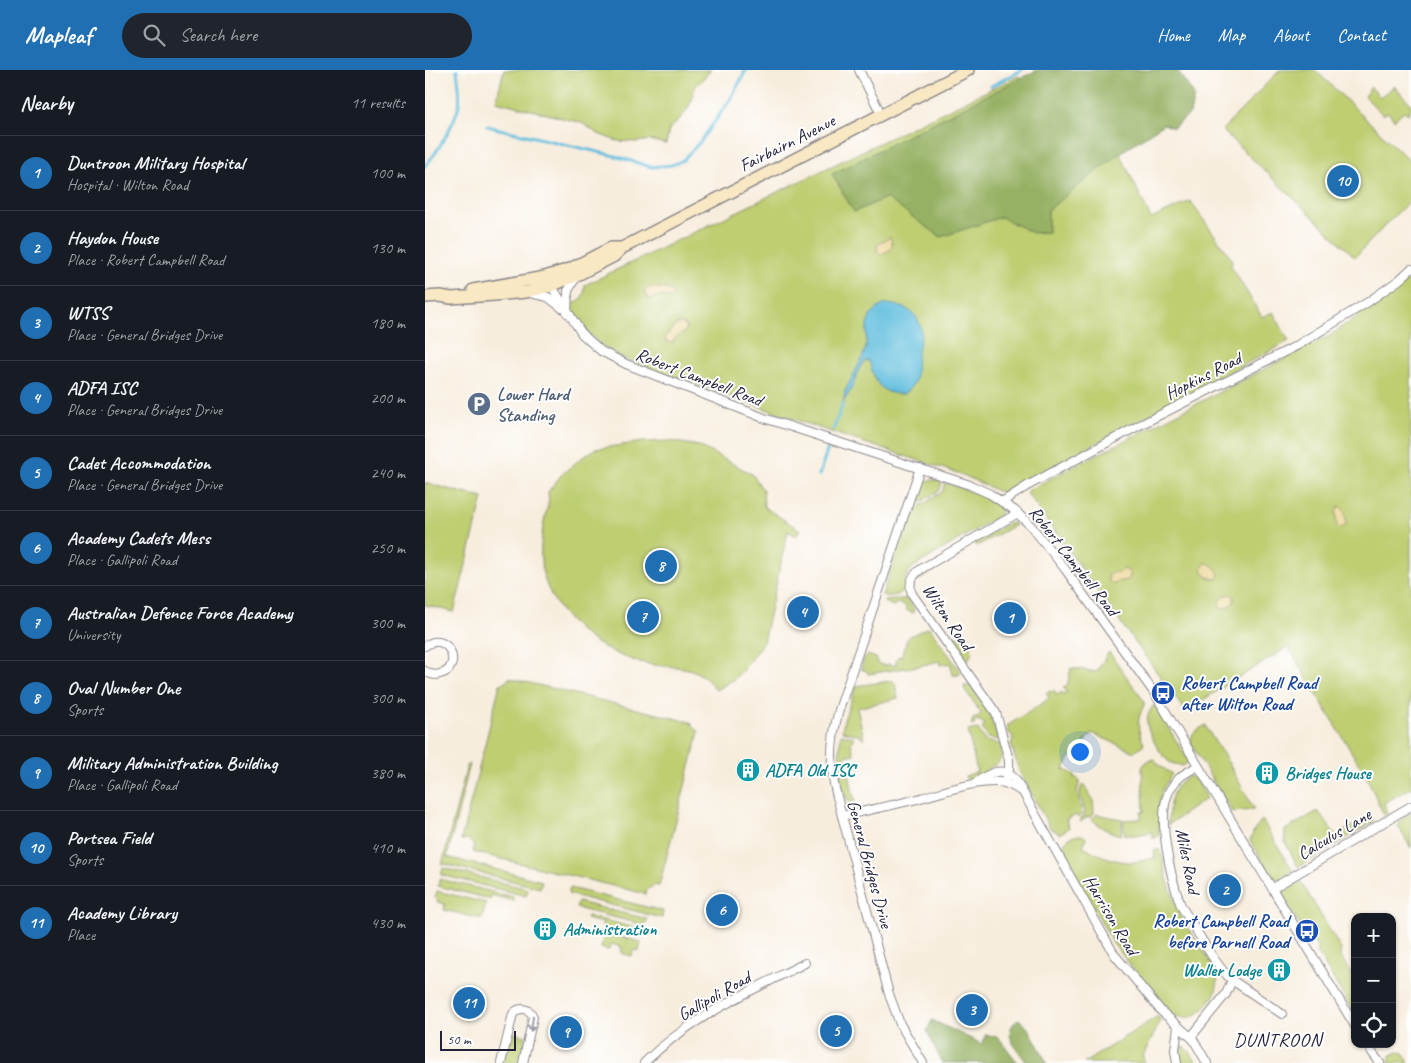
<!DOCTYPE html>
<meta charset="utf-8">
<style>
:root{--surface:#171b24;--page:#20242c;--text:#f1f3f6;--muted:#9ea1a6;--line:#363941;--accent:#1f6fb2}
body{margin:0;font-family:Caveat,sans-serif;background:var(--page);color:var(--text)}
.controls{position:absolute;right:15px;bottom:15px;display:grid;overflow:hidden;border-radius:10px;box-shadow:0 1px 4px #0004}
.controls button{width:45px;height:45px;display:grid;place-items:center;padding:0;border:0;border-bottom:1px solid var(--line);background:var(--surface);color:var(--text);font:25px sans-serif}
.scale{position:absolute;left:15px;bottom:12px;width:76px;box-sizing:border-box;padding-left:5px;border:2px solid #22223b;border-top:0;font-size:14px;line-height:18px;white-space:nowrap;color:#22223b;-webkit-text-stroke:4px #fff;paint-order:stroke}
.you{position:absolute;left:654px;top:681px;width:18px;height:18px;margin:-12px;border:4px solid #fff;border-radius:50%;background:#1a73e8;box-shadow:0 0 0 8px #1a73e833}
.badge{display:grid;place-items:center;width:32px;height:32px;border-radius:50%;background:var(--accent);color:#fff;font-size:16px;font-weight:700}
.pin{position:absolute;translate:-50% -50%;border:2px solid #fff;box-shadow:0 1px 5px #0006}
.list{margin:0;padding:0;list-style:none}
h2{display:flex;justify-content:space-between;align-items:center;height:65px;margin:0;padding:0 20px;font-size:21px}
h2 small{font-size:16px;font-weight:400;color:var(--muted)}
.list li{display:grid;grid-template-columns:32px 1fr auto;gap:15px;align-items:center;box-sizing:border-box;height:75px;padding:0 20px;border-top:1px solid var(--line)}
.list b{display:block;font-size:19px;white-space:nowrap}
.list p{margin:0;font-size:16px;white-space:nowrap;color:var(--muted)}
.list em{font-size:16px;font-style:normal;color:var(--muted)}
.icon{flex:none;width:28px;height:28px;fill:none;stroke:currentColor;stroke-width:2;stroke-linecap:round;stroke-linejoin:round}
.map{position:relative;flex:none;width:986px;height:993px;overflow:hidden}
header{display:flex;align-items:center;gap:30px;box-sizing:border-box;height:70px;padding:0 25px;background:var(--accent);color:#fff}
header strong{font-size:24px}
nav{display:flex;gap:28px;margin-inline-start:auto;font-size:18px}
.search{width:350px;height:45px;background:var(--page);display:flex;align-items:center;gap:12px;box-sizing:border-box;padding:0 18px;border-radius:28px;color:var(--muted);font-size:19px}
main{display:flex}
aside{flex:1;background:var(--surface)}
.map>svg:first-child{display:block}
.green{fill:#bece71;stroke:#707856}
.forest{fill:#96b163;stroke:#5c6a4f}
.sand{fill:#eeda9e;stroke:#887e6c}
.water{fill:#5fbddd;stroke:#40708c}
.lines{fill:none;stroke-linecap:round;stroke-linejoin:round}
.stream{stroke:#5fbddd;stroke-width:3}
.street-casing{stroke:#8c888c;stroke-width:10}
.secondary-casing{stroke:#8c888c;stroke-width:14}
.street{stroke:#fff;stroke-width:8}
.secondary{stroke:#f8e8c3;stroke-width:11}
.oneway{stroke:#9c9ca7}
.labels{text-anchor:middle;stroke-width:4;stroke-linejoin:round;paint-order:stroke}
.street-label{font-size:18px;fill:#22223b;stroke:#fff}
.service-label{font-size:18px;font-weight:bold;fill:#4e5e75;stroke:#fff;text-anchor:start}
.transit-label{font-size:18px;font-weight:bold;fill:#164399;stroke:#fff;text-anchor:start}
.culture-label{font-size:18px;font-weight:bold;fill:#0d838f;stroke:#fff;text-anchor:start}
.neighbourhood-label{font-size:19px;letter-spacing:1px;fill:#22223b;stroke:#fff}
</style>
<header>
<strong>Mapleaf</strong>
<div class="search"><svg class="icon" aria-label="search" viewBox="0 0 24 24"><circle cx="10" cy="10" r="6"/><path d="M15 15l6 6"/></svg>Search here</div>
<nav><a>Home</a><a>Map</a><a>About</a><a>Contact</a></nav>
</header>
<main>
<aside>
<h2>Nearby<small>11 results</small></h2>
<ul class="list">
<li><span class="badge">1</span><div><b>Duntroon Military Hospital</b><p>Hospital · Wilton Road</p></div><em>100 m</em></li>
<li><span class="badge">2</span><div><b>Haydon House</b><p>Place · Robert Campbell Road</p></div><em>130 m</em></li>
<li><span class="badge">3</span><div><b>WTSS</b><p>Place · General Bridges Drive</p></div><em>180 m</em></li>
<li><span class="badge">4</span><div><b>ADFA ISC</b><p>Place · General Bridges Drive</p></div><em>200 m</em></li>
<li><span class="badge">5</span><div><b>Cadet Accommodation</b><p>Place · General Bridges Drive</p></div><em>240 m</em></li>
<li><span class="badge">6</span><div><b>Academy Cadets Mess</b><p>Place · Gallipoli Road</p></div><em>250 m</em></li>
<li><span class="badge">7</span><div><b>Australian Defence Force Academy</b><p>University</p></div><em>300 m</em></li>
<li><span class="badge">8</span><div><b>Oval Number One</b><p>Sports</p></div><em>300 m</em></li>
<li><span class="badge">9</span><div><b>Military Administration Building</b><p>Place · Gallipoli Road</p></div><em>380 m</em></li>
<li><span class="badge">10</span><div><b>Portsea Field</b><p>Sports</p></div><em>410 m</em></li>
<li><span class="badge">11</span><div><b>Academy Library</b><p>Place</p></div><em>430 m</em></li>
</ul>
</aside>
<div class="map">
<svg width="986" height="993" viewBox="0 0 986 993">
<rect width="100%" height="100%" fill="#fff"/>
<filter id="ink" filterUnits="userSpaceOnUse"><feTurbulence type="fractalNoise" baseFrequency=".02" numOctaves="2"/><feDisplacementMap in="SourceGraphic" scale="10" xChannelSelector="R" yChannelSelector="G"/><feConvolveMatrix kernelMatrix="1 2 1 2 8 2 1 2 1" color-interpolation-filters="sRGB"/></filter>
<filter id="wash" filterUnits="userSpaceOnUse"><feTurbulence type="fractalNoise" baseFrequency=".0096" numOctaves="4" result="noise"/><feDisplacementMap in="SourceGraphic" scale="20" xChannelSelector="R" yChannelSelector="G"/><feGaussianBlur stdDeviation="1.12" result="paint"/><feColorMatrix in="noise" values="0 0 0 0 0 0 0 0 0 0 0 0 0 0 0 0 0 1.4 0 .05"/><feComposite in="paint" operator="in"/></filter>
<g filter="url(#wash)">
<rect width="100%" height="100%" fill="#f7eddd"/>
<path class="green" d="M79 0H286L270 17 266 32 262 40 257 47 244 59 241 74 224 70 213 72 192 71 173 64 157 53 71 31Z
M855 0H890L986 92V129L930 187 797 60Z
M593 6 656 43 695 83 726 149 765 131 807 189 806 196 837 247 848 242 864 271 583 420 576 422 570 420 538 405 400 360 197 288C175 276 153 260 147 234 156 231 160 225 160 215Z
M969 16 986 34V38L983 44 979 41 969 50 963 42 958 45 939 26 946 17 955 27Z
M986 207V718L959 733 963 743 959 745 941 706 863 577 760 641 601 422 603 420 904 266 977 215Z
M245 371 274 376 327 404 338 420 339 437 375 460 371 466 363 461 338 572 318 600 308 610 291 620C267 589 252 601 219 593 175 583 130 550 118 504 114 487 116 469 119 451 121 441 125 433 123 422L137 404 155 389 170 379 218 372Z
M504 410H512L517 411 515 420 488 437 486 445 484 444C488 431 490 416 504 410Z
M0 413 58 428 29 542 0 535Z
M522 413C532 417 568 428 574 437 576 440 575 441 575 445L490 496C484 501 480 506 480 514 480 515 480 517 480 518 477 525 464 528 457 525L483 448H488L491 439 517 422 520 414Z
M589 453 590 455 554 475H549L551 472 582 454Z
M536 481 539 482 489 513 494 505Z
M469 529H482L489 539 488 543 481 540V536L472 533 469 536 459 532V530Z
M504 557 536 602 534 605H528L525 593 515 595 514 591 494 596 443 604 442 601 436 599 439 588 442 585 451 588 452 590 451 593 461 596 462 594 470 596 473 586 476 587 483 567Z
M531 566 538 568 546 575 547 583 543 590 540 588 527 569 528 567Z
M684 582 719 631C720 635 718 637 716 642 711 654 714 663 719 674L709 682 667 663 665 667 663 666 652 688 646 686 639 699 650 705 649 707 655 710 652 722 657 743 653 748 651 745 641 750 644 758 634 764 633 762 628 760 625 758 594 701 586 674 588 670 587 665 584 663 582 656 619 632 624 627 621 623 625 621 626 623 629 620 632 625 637 622 638 624 642 622 638 617H642L646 598 671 602Z
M84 608 265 652 274 662 234 816 229 815 222 820 221 824 48 782 49 776 43 769 36 770 75 614 81 612Z
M465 611H468L470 614 473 628 432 638 439 669 433 665 417 661 419 650 431 616Z
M545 615 564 643 574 670 563 668 557 658 559 656V653L552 650 550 652 549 655 546 656 548 649 553 647 556 643 540 620 539 616Z
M728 636H730L763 690 762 693 758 696C755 695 750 694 746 693 736 687 722 662 722 651 722 646 725 640 728 636Z
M781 655V657L795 680 799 685 829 739 826 740 807 742 766 674C764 663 773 660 781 655Z
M553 659 560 671 575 674C577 681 578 688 572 694L545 710 544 708 541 709 540 706 552 702 543 661Z
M416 664 429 667 426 673 429 684 420 686 430 732 426 733C411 721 414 681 416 664Z
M729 689 735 696 747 704 738 719 735 728 734 765 731 768H728L727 762 711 765H700L698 750 716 749V742H719L717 698C719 693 723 690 729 689Z
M45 694 22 787 117 811 115 818 19 794 17 795 42 696Z
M764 706 771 709 782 728 743 755C744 734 745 717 764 706Z
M658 714 668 729 669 743 665 748 663 746 656 752 655 751 660 743C658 732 651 724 658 714Z
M893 741 911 766 947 745 948 752 873 797 860 772V760Z
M986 743V778L973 756 977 749Z
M672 744 695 749 697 750V762L696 765C684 762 675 758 667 749Z
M837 750 868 801 856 808 851 809 846 805 825 771 829 760Z
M655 765 659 766 661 768 658 776C671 784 687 791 703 792 711 793 722 789 730 788L729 780H735L736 782 743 812 756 847 791 901C794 915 792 923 783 934 770 949 759 953 741 940L688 873 637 781C637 771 645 766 655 765Z
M18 798 103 819 101 826 16 805Z
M15 809 88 827V831L66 825 65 829 13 816Z
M872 812H876L878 815 916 879 915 885 925 903 930 905V945L891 880 893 879 883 864 884 862 882 858 878 860 858 827C857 819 864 815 872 812Z
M145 818 238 841 237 848 143 824Z
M12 821 61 833 57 849 19 840 20 834 12 832 13 829 10 828Z
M153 832 222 849 220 855 151 838Z
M162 846 219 860 217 867 177 857 178 853 161 849Z
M179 863 216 872 214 881 209 880 207 886 196 883 197 877 186 874 184 880 176 878Z
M733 946 735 949 734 954 718 986 719 993H659Z
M86 962 101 966 95 993H78Z
M760 977 765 982 772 993H756L754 981 755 979Z
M973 982 978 983 984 993H963L966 985Z"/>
<path class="forest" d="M612 0H752L769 25 765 44 748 58 739 54 695 83 623 140V162L608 163 576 147 516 167 461 128 429 142 407 104Z
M593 949C604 954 616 982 622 993H602C592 978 575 964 593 949Z
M507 950 557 974 561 964 574 968 593 993H517L502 961Z"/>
<path class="sand" d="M465 167C471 178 463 183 453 184L452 175Z
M225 217 242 219 248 222V226L245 228 235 226 224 229 219 222 221 219Z
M256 253 261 256V261L251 267 247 273C243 272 240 272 240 267L250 256Z
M914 436C921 439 921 448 921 455L916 458 912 457C911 452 912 448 911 442Z
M780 493C786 493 791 498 794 504L792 509C785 509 778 505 777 498Z
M699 499 705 502V507L703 510 694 511 690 514H686L683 510 684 504 688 502 693 503Z
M805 524 809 526V532L802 538H795C792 530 798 526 805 524Z"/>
<path class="water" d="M462 234C477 235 494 242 496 259 497 268 493 277 492 286 490 305 495 310 479 324 454 325 450 311 444 291H440L434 299 427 318 418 333 420 321 437 288 441 277 442 255 446 244 456 236Z"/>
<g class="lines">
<path class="stream" d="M566 16 597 0
M62 56 190 86 226 97 247 95 258 90 276 71 305 30 321 0
M0 96C12 83 30 53 34 35 36 26 33 10 32 0
M408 360 418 333
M394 405 403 378"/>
</g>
</g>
<g filter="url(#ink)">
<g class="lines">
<g class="street-casing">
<path id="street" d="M434 0 456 44
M124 212 157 264 176 281 201 294 339 348 545 415 565 424 589 440 606 456 640 499 730 624 930 956
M105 223 123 227 137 238
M142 243 143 221 152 205
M495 398 414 640C406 668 404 695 411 723L464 924 475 954 498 993
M577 432 602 416 713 356 871 276 943 232 974 210 986 199
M0 576C24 559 39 599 15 604 9 606 5 604 0 601
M579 713 584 699V690L571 643 487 524C483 513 487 506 496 499L593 443
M549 714C563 704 577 694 591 710L689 884 736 941 768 969 782 993
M417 746C443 740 470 735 496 728 521 721 548 711 574 712 582 713 589 716 595 721
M848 818 986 736
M807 910 857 944
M766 967 801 924 807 910C791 896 780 874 769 857 765 849 758 841 755 833 746 808 732 749 743 724 749 709 760 703 773 696
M941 974 955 993
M76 993 88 944C94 936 105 938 108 947L98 993
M219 993C264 948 324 922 380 893
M752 993 750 980 753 957"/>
</g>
<g class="secondary-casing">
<path id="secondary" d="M48 220 120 207 145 199 186 178H197
M0 227 15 226 26 228 69 225 101 222 126 216 152 205 189 186 197 178 543 0"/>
</g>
<use href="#street" class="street"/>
<use href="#secondary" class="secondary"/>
</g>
<defs><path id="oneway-shaft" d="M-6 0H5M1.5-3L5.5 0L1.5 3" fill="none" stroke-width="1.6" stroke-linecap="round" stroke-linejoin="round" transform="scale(1.25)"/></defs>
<use class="oneway" href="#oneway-shaft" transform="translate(107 954) rotate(98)"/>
</g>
<defs>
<g id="parking-disc" transform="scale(1.25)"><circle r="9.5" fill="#5c6f8a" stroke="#fff"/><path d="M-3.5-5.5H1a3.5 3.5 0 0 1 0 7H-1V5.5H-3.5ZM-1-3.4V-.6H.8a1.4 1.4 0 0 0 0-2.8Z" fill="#fff"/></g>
<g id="bus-disc" transform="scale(1.25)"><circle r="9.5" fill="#1a4fb4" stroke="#fff"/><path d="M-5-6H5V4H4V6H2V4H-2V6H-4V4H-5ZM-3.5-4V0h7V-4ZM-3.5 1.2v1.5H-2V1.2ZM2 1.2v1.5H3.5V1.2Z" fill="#fff"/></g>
<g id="building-disc" transform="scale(1.25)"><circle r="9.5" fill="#0f9aa8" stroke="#fff"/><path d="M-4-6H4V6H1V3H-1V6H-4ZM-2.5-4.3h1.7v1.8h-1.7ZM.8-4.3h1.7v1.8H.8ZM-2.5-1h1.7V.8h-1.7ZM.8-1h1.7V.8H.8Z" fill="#fff"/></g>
</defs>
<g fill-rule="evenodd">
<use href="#parking-disc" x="54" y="334"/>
<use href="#bus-disc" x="738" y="623"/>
<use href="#building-disc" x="323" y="700"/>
<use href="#building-disc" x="842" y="703"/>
<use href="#building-disc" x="120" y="859"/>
<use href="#bus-disc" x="882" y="861"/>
<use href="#building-disc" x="854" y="900"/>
</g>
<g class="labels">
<g class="street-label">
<text transform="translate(362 73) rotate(-27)" y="6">Fairbairn Avenue</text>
<text transform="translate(778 306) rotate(-27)" y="6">Hopkins Road</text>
<text transform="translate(274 307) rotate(21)" y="6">Robert Campbell Road</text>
<text transform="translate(649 491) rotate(52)" y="6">Robert Campbell Road</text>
<text transform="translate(523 547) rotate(56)" y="6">Wilton Road</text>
<text transform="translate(909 764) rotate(-31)" y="6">Calculus Lane</text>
<text transform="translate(763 791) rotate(79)" y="6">Miles Road</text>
<text transform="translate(445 794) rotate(75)" y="6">General Bridges Drive</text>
<text transform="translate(686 845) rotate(59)" y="6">Harrison Road</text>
<text transform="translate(289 926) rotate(-30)" y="6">Gallipoli Road</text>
</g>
<g class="service-label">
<text x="72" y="330">Lower Hard<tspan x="72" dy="21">Standing</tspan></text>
</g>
<g class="transit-label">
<text x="756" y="619">Robert Campbell Road<tspan x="756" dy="21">after Wilton Road</tspan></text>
<text x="864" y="857" text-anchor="end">Robert Campbell Road<tspan x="864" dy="21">before Parnell Road</tspan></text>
</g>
<g class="culture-label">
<text x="340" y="706">ADFA Old ISC</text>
<text x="860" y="709">Bridges House</text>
<text x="138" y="865">Administration</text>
<text x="836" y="906" text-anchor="end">Waller Lodge</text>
</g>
<g class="neighbourhood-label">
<text x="853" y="976">DUNTROON</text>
</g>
</g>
</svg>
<div class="controls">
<button>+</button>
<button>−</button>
<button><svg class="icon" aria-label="locate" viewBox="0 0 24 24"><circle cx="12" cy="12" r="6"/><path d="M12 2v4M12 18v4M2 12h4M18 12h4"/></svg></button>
</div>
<div class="scale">50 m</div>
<div class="you"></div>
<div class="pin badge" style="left:585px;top:548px">1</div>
<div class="pin badge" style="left:800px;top:820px">2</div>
<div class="pin badge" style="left:547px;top:940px">3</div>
<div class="pin badge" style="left:378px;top:542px">4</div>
<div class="pin badge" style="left:411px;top:961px">5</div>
<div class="pin badge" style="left:297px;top:840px">6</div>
<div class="pin badge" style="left:218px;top:547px">7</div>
<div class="pin badge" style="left:236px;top:496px">8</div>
<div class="pin badge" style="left:141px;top:962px">9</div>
<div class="pin badge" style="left:918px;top:111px">10</div>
<div class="pin badge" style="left:44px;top:933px">11</div>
</div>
</main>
